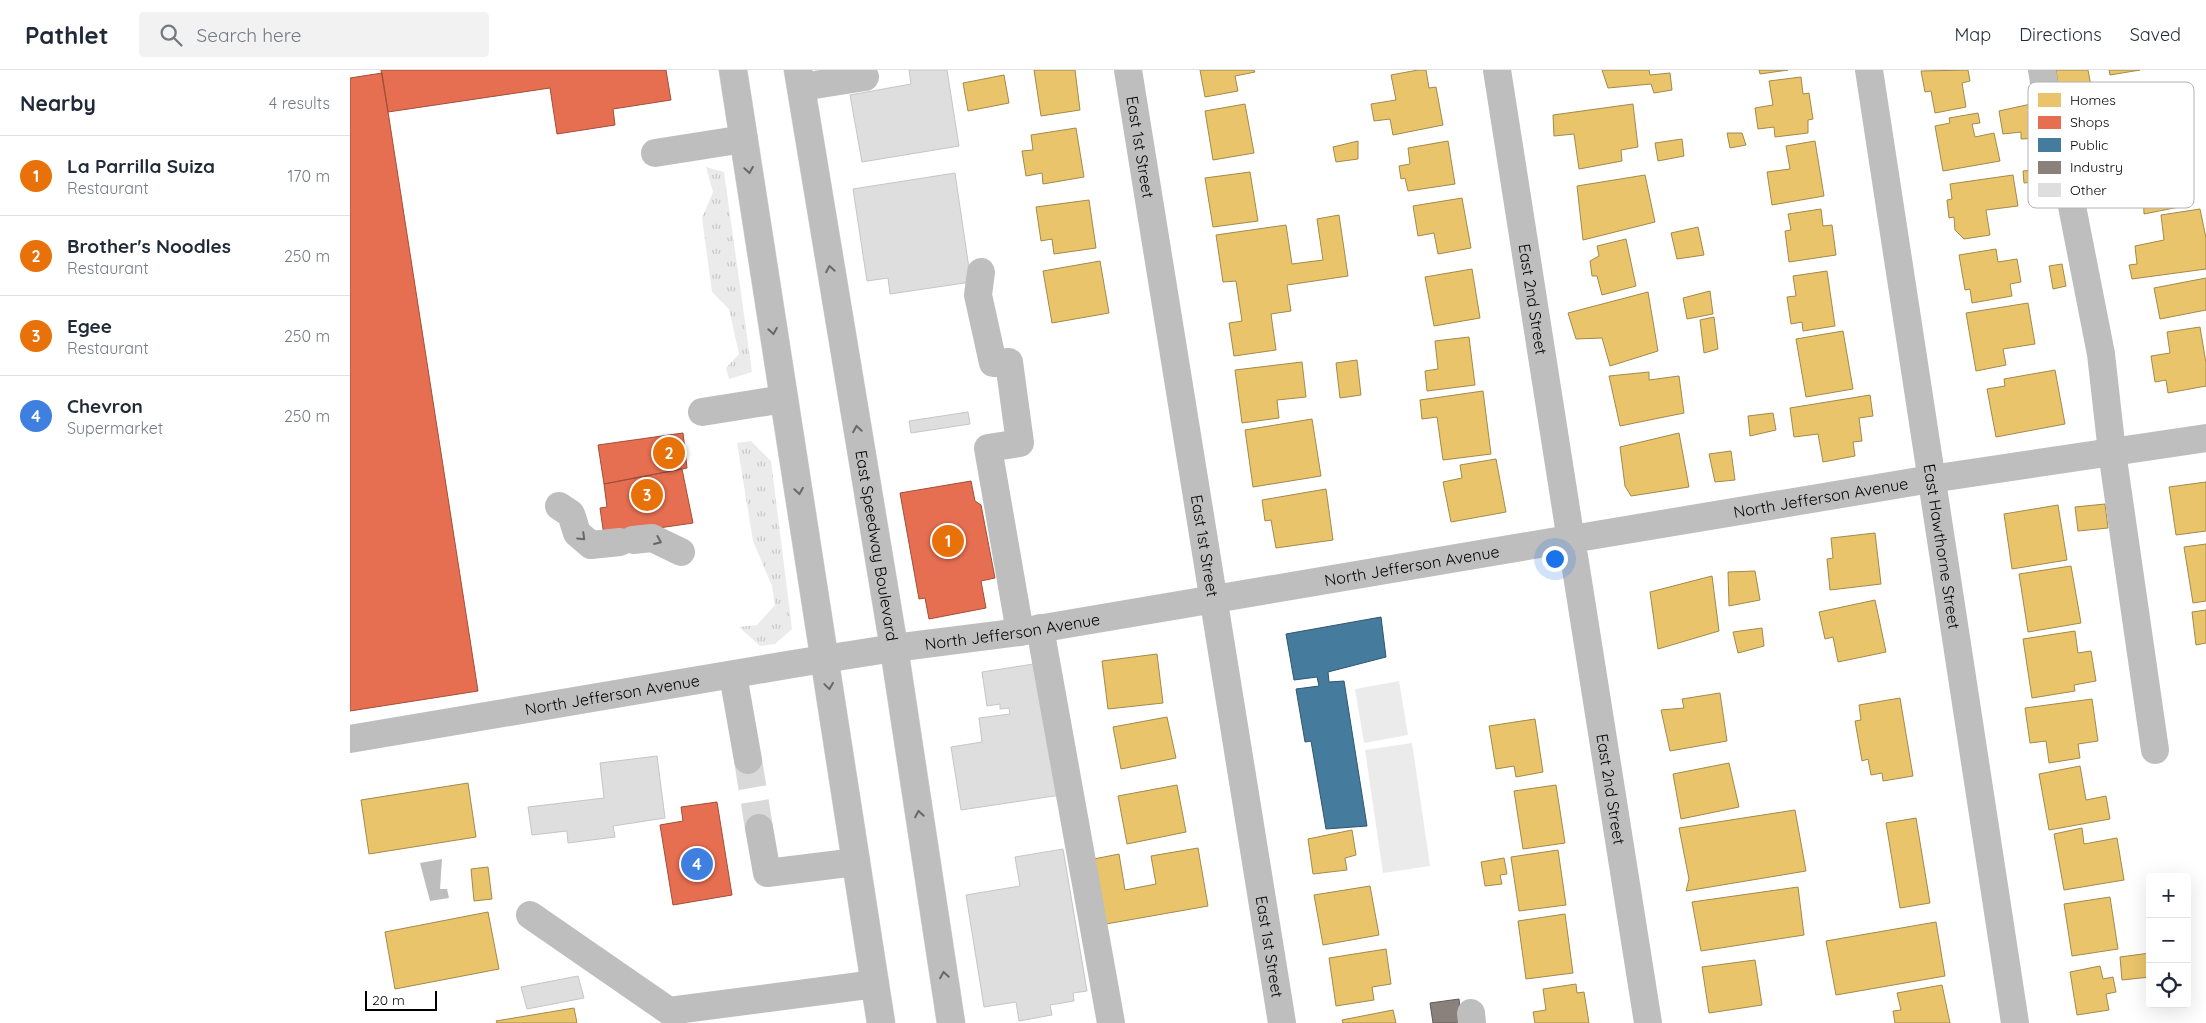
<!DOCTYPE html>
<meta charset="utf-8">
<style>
:root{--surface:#fff;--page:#f2f2f3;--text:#1f2937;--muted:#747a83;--line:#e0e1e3;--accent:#595959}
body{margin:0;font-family:Quicksand,sans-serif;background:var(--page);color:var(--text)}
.controls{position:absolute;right:15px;bottom:15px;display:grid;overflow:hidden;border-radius:5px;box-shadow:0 5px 20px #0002}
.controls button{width:45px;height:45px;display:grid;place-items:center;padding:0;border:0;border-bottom:1px solid var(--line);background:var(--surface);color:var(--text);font:25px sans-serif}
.scale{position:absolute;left:15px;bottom:12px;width:72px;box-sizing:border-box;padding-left:5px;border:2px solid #000;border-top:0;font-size:14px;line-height:18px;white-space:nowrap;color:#000;-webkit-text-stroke:4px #fff;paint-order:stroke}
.you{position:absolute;left:1204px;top:488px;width:18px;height:18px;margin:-12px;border:4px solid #fff;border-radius:50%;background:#1a73e8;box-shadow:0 0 0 8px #1a73e833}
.badge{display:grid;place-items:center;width:32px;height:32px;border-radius:50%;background:var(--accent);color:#fff;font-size:16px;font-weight:700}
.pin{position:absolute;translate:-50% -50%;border:2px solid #fff;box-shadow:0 1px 5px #0006}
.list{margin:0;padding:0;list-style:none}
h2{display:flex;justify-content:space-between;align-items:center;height:65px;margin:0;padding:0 20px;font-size:21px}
h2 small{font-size:16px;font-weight:400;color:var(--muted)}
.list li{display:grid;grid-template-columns:32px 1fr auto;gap:15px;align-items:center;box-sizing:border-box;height:80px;padding:0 20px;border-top:1px solid var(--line)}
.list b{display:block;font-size:19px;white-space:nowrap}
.list p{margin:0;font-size:16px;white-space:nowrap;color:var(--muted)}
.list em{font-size:16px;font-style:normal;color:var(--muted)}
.icon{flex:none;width:28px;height:28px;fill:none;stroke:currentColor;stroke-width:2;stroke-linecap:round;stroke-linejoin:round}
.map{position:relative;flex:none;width:1856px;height:953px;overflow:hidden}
header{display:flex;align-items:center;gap:30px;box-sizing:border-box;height:70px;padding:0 25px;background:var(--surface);border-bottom:1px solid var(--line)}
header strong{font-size:24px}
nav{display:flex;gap:28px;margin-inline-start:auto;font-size:18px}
.search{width:350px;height:45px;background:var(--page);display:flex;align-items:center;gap:12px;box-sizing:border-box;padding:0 18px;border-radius:5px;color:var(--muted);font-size:19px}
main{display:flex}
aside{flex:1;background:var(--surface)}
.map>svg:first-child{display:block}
.grass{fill:url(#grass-tufts)}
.green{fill:#ebebeb}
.water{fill:#bdbdbd}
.homes{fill:#e9c46a;stroke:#a3894a}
.shops{fill:#e76f51;stroke:#a24e39}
.public{fill:#457b9d;stroke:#30566e}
.industry{fill:#8a817c;stroke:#615a57}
.building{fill:#dedede;stroke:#c6c6c6}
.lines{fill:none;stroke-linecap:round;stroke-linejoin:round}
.minor-tunnel{stroke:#d9d9d9;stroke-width:28;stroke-dasharray:28 14;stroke-linecap:butt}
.major-casing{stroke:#dbdbdb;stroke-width:29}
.minor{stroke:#bebebe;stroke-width:28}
.major{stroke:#bebebe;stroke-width:28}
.oneway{stroke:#686868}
.labels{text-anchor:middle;stroke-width:5;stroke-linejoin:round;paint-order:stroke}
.street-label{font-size:16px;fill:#000;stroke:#fff}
.key{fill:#fff;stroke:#b2b2b2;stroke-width:1}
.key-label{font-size:14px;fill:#000}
</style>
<header>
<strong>Pathlet</strong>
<div class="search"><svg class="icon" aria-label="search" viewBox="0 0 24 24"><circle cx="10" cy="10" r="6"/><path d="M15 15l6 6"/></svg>Search here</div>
<nav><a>Map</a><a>Directions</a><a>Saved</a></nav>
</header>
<main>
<aside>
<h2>Nearby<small>4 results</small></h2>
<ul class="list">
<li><span class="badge" style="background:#e8710a">1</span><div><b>La Parrilla Suiza</b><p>Restaurant</p></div><em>170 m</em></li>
<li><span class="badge" style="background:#e8710a">2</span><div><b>Brother's Noodles</b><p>Restaurant</p></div><em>250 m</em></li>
<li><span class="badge" style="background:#e8710a">3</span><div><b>Egee</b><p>Restaurant</p></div><em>250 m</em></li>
<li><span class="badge" style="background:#3f7fe0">4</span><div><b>Chevron</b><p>Supermarket</p></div><em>250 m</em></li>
</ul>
</aside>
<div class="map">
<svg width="1856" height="953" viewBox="0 0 1856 953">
<defs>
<pattern id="grass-tufts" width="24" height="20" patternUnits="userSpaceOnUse" patternTransform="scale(1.25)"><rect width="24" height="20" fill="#ebebeb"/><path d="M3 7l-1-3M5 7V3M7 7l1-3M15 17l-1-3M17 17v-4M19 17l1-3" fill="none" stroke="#c8c8c8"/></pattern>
</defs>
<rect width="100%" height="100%" fill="#fff"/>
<path class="grass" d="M356 97 374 102 402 302 379 309 376 298 389 284 379 239 362 222 352 148 363 122Z
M401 371 421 391 442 559 425 574 410 576 389 557 407 555 425 535 422 516 403 471 387 373Z"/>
<path class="green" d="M1049 611 1058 665 1014 673 1005 619Z
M1062 673 1080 796 1033 803 1015 680Z"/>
<path class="water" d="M92 789 90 819H97L99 828 80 831 70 793Z"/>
<path class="homes" d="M684 0H725L730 40 691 46Z
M850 0H904L905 2 885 6 888 21 855 27Z
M1068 0H1076L1079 18 1086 17 1093 55 1043 65 1040 49 1024 51 1021 34 1046 30 1041 5Z
M1252 0H1299L1300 5 1320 3 1322 20 1304 23 1301 14 1258 18Z
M1409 0H1438L1410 4Z
M1618 0 1620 11 1612 13 1616 37 1585 43 1581 21 1575 22 1571 1Z
M1706 0H1738L1741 16 1709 21Z
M1759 0H1790L1760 5Z
M654 5 659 33 618 41 613 13Z
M1451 7 1453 24 1459 23 1463 49 1458 50V63L1425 67 1424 57 1408 59 1405 38 1423 35 1419 11Z
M1690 32 1695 68 1671 69V62L1653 64 1649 41Z
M895 34 904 83 863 90 855 41Z
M1283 34 1288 77 1271 80 1272 91 1229 99 1224 64 1204 66 1203 45Z
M1628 43 1630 53 1622 54 1625 67 1644 63 1650 91 1593 101 1585 56 1600 53 1599 48Z
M726 58 734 107 693 114 692 103 676 106 672 81 683 80 681 65Z
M1377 63H1392L1396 75 1380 78Z
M1332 69 1334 86 1308 91 1305 73Z
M1008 71V89L986 92 983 77Z
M1098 71 1105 114 1058 121 1055 108 1051 109 1049 96 1060 94 1058 78Z
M1465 71 1474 126 1422 135 1417 102 1440 99 1436 76Z
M1823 75 1834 136 1794 144 1793 116 1776 113 1772 83Z
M1695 99 1696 111 1674 113 1673 101Z
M900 102 908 151 863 157 855 108Z
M1295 105 1305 152 1233 170 1227 116Z
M1663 105 1668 136 1636 140 1640 165 1614 169 1605 160 1604 147 1599 148 1597 130 1602 129 1600 114Z
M1112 128 1121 178 1088 184 1084 163 1068 166 1063 136Z
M739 130 746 178 704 184 702 169 691 171 686 137Z
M1471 139 1473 156 1482 155 1486 185 1439 192 1435 161 1441 160 1438 144Z
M1850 139 1856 168V199L1782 209 1779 195 1787 194 1785 176 1814 170 1811 145Z
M989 145 998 206 937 215 941 241 921 244 926 280 884 286 879 253 892 251 886 211 873 212 866 165 936 155 942 194 973 190 967 149Z
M1348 157 1354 185 1327 189 1321 163Z
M1276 169 1286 216 1252 225 1247 206H1242L1240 191 1249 186 1247 176Z
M1646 179 1648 192 1667 189 1671 212 1660 214 1662 226 1622 233 1620 219 1615 220 1609 185Z
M750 191 759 243 702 253 693 201Z
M1712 194 1716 216 1703 219 1699 196Z
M1122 199 1130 248 1084 256 1075 207Z
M1477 201 1485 256 1453 261 1452 252 1441 254 1437 227 1446 226 1443 206Z
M1856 208V240L1810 249 1804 218Z
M1360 221 1363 244 1337 249 1333 228Z
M1298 222 1308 281 1260 296 1252 268 1226 269 1218 243Z
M1678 233 1685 274 1653 279 1656 295 1626 301 1616 243Z
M1364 247 1368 279 1354 283 1350 250Z
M1850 257 1856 293V316L1818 323 1816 310 1805 312 1801 286 1820 283 1817 262Z
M1493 261 1503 319 1456 327 1446 269Z
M1119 267 1125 315 1077 321 1075 301 1088 299 1085 271Z
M1007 290 1011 325 990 328 986 293Z
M952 292 956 327 927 330 929 348 892 353 885 300Z
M1705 300 1715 354 1646 367 1637 319 1655 316 1654 309Z
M1299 302V310L1329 306 1334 343 1270 356 1259 306Z
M1133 321 1141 384 1093 390 1087 347 1072 349 1070 330Z
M1520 325 1523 346 1509 348 1512 371 1503 372 1505 386 1473 392 1468 364 1444 367 1440 338Z
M1423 343 1426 360 1400 366 1398 346Z
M962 349 971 406 903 417 895 360Z
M1329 363 1339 417 1281 426 1275 416 1270 377Z
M1381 381 1385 410 1365 412 1359 384Z
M1146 389 1156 442 1101 452 1093 412 1112 408 1110 395Z
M1856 412V461L1826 465 1819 417Z
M976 419 983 470 926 478 921 450 915 451 912 430Z
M1755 434 1758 458 1728 461 1725 437Z
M1708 435 1717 490 1662 499 1654 444Z
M1525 463 1531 514 1480 520 1477 489 1483 488 1481 468Z
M1856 474V531L1843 533 1834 477Z
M1721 496 1731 553 1678 562 1669 504Z
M1405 501 1410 530 1379 536 1378 502Z
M1362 506 1369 561 1308 579 1300 522Z
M1525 530 1536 582 1488 592 1483 567 1475 569 1469 542Z
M1856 540V573L1846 575 1842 542Z
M1412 558 1414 576 1388 583 1383 562Z
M1725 561 1728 583 1741 581 1746 611 1724 615 1725 621 1682 628 1673 569Z
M807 584 813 633 758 639 752 591Z
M1370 623 1377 671 1320 681 1311 640 1334 638 1332 629Z
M1550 628 1563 706 1533 711 1532 703 1521 705 1518 689 1512 691 1505 651 1511 650 1509 635Z
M1742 629 1748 671 1728 674 1730 688 1699 693 1696 671 1680 673 1675 638Z
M817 647 826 688 771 699 763 657Z
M1185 649 1193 702 1166 707 1164 696 1146 699 1139 656Z
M1379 693 1389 737 1331 749 1323 704Z
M1730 696 1736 730 1756 726 1760 749 1699 760 1689 704Z
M118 713 126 767 19 784 11 730Z
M827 715 836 762 777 774 768 726Z
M1206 715 1215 773 1173 779 1164 721Z
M1445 740 1456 801 1336 821 1339 809 1329 758Z
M1566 748 1580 833 1550 838 1536 753Z
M1732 758 1734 774 1767 768 1774 810 1714 820 1704 764Z
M1002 760 1006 785 995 788 997 800 963 804 958 769Z
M848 778 858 836 756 854 744 789 769 784 775 820 806 814 801 786Z
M1208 780 1216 835 1169 841 1161 787Z
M1154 788 1157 804 1150 805 1152 814 1135 816 1131 792Z
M138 797 142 829 124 831 121 799Z
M1020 816 1029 865 973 875 964 825Z
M1448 817 1454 865 1351 881 1342 832Z
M1760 827 1768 879 1722 886 1714 834Z
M138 842 149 899 45 919 35 862Z
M1215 844 1223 903 1176 909 1168 851Z
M1586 852 1595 906 1486 925 1476 871Z
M1036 879 1041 914 1022 917 1024 930 986 936 979 888Z
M1800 883V907L1772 910 1770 887Z
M1405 890 1412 935 1359 943 1352 897Z
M1750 896 1753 909 1763 907 1766 922 1756 924 1759 940 1727 945 1720 902Z
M1226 914 1227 923 1234 922 1239 953H1185L1183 942 1196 940 1193 919Z
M1592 915 1600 953H1545L1543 941 1551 940 1547 923Z
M224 938 227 953H147L146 951Z
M1043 940 1046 953H993L992 950Z"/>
<path class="shops" d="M31 0H316L321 30 263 39 265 55 207 64 200 18 38 42Z
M32 3 128 621 0 641V8Z
M333 363 337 398 254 414 248 375Z
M332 399 343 453 254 466 250 438 257 437 254 414Z
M621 411 625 431 631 435 645 508 631 511 636 538 579 549 575 528 569 529 550 423Z
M367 732 382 825 323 835 310 755 333 751 331 737Z"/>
<path class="public" d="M1031 547 1036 587 978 602 979 612 994 611 1017 756 976 759 961 671 955 672 946 619 969 616 967 607 944 610 936 564Z"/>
<path class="industry" d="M1109 929 1112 953H1083L1080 933Z"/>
<path class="building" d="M559 0H597L609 76 512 92 500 25 561 14Z
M605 103 621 212 540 224 538 208 517 211 503 119Z
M618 342 620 354 561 363 559 351Z
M690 593 711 725 611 740 601 677 632 672 629 648 660 644 659 638 650 639V634L637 636 632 602Z
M307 686 315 748 263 756 265 767 218 773 217 761 182 765 178 737 254 728 250 693Z
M713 779 737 921 723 923 724 931 700 935 702 945 669 951 666 932 634 937 616 825 670 816 665 787Z
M228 906 234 928 177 939 171 917Z"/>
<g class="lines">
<path class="minor-tunnel" d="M398 690 409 758"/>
<g class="major-casing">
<g id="major">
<path d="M383 0 531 953"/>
<path id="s7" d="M448 0 544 578 601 953"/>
</g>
</g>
<g class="minor">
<path id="s1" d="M778 0 932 953"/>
<path id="s2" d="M1147 0 1219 458"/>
<path id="s3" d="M1519 0 1665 953"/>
<path d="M1692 0 1696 25 1720 126 1751 284 1762 382 1805 680"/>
<path d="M452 17 515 7"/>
<path d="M305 83 394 69"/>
<path d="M631 202 628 225 643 293 659 292 670 373 638 378 670 562"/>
<path d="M352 342 434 329"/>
<path d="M209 436 221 444 227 463 241 475 270 472"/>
<path id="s4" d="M1234 467 1581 409 1856 368"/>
<path d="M283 470 302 468 331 482"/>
<path id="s5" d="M1224 486 1298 953"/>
<path d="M690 558 761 953"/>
<path d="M383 605 398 690"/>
<path id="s6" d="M0 669 449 593 544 578 670 562 1207 471"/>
<path d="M409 758 417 803 506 792"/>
<path d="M180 845 319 941 525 914"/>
<path d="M1121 943 1122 953"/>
</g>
<use href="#major" class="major"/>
</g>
<defs><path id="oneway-chevron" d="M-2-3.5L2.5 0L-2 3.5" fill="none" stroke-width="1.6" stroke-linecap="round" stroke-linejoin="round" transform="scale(1.25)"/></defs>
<g class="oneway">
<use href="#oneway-chevron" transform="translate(399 100) rotate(81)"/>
<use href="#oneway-chevron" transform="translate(480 199) rotate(-100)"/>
<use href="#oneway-chevron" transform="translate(423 261) rotate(81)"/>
<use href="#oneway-chevron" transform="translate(507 359) rotate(-99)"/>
<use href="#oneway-chevron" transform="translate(449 421) rotate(81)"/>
<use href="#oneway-chevron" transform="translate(232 467) rotate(44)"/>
<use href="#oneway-chevron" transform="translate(308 471) rotate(23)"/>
<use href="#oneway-chevron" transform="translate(479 616) rotate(82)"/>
<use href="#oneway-chevron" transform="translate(569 744) rotate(-99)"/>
<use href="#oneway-chevron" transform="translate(594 905) rotate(-99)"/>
</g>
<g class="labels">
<g class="street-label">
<text dy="6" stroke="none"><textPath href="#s1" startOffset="78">East 1st Street</textPath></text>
<text dy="6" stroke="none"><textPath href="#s2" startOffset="232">East 2nd Street</textPath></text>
<text dy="6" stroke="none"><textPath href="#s4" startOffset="240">North Jefferson Avenue</textPath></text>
<text dy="6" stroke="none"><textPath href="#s7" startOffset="482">East Speedway Boulevard</textPath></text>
<text dy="6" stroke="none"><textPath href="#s1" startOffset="482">East 1st Street</textPath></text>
<text dy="6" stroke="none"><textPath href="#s3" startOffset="482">East Hawthorne Street</textPath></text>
<text dy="6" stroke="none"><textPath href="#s6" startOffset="1076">North Jefferson Avenue</textPath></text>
<text dy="6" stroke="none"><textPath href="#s6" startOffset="671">North Jefferson Avenue</textPath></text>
<text dy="6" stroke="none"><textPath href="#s6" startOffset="266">North Jefferson Avenue</textPath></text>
<text dy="6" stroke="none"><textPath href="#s5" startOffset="236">East 2nd Street</textPath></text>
<text dy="6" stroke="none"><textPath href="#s1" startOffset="888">East 1st Street</textPath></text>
</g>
</g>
<rect x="1678" y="12" width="166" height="126" rx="8" class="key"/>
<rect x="1688" y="23" width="23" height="14" fill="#e9c46a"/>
<rect x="1688" y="46" width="23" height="13" fill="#e76f51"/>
<rect x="1688" y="68" width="23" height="14" fill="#457b9d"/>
<rect x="1688" y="91" width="23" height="13" fill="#8a817c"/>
<rect x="1688" y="113" width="23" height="14" fill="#dedede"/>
<g class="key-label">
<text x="1720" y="35">Homes</text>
<text x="1720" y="57">Shops</text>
<text x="1720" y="80">Public</text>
<text x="1720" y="102">Industry</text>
<text x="1720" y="125">Other</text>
</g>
</svg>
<div class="controls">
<button>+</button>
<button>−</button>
<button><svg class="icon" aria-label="locate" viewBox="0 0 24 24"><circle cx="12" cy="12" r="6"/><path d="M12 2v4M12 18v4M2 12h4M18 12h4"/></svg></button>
</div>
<div class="scale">20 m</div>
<div class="you"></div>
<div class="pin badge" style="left:598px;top:471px;background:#e8710a">1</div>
<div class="pin badge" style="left:319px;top:383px;background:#e8710a">2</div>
<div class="pin badge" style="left:297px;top:425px;background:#e8710a">3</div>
<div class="pin badge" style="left:347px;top:794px;background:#3f7fe0">4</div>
</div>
</main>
